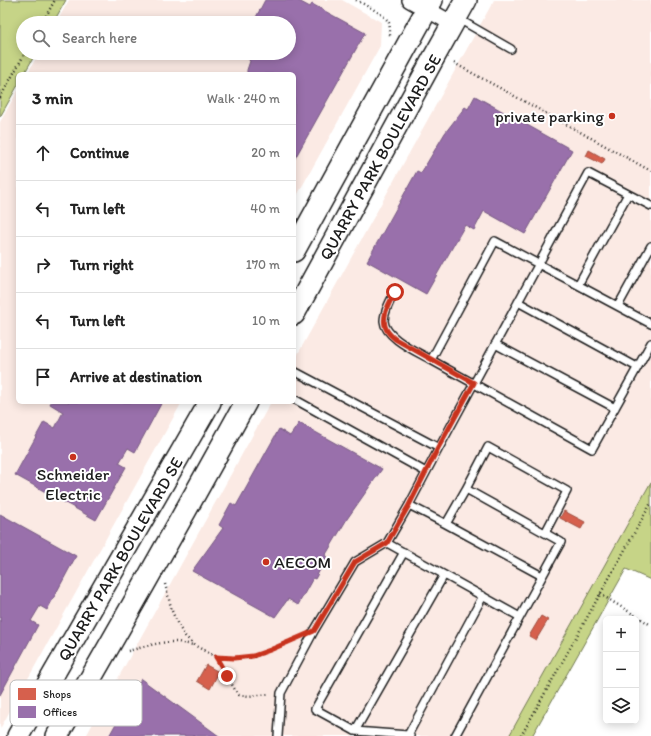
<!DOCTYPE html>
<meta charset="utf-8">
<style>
:root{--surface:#fff;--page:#f2f2f2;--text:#222;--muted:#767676;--line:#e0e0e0}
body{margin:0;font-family:Itim,sans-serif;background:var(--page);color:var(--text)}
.controls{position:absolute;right:12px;bottom:12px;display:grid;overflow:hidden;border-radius:6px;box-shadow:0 2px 10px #0003}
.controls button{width:36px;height:36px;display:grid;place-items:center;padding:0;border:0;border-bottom:1px solid var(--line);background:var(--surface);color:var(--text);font:20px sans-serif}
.stop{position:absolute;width:12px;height:12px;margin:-9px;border:3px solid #c8321e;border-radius:50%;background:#fff}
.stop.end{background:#c8321e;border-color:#fff;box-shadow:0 1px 4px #0008}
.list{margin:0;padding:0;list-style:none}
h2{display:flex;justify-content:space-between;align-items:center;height:52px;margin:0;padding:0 16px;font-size:17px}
h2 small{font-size:13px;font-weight:400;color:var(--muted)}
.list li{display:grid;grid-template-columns:26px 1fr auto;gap:12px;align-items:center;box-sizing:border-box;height:56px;padding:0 16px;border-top:1px solid var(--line)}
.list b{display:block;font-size:15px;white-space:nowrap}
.list em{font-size:13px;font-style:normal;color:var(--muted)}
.icon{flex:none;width:22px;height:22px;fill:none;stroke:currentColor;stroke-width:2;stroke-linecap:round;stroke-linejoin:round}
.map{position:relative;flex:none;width:651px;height:736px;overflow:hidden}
.search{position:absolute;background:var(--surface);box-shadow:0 2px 10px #0003;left:16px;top:16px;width:280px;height:44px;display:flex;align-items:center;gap:10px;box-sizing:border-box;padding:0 14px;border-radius:22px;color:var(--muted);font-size:15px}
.panel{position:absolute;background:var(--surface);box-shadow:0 2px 10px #0003;left:16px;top:72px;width:280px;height:332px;border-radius:6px}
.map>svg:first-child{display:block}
.built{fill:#fbeae4}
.green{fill:#c6d487;stroke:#717852}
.shops{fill:#d6604d;stroke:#9e4c3e}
.offices{fill:#9970ab;stroke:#745780}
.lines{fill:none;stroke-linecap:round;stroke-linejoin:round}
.lane-casing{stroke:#1c1c1c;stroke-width:10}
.street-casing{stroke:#1c1c1c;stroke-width:18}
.secondary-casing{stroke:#1c1c1c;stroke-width:24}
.path{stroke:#1c1c1c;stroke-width:2.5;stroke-dasharray:1 3;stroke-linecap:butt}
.lane{stroke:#fff;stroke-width:7}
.street{stroke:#fff;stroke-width:15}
.secondary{stroke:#fff;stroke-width:21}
.route{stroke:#c8321e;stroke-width:5}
.poi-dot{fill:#c8321e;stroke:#fff;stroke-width:1.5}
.labels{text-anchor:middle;stroke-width:4;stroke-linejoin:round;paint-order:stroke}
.poi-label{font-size:17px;fill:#1c1c1c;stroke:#fff;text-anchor:end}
.street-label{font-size:17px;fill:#1c1c1c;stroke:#fff}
.key{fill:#fff;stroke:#bbb;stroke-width:1}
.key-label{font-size:11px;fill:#1c1c1c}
</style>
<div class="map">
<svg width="651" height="736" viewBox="0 0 651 736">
<rect width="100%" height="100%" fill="#fff"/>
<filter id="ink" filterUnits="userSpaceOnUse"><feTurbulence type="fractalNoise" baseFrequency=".025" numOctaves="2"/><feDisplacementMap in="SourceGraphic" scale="8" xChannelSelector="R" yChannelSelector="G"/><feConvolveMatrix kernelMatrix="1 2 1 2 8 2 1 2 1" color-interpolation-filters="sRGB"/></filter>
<g filter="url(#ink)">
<path class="built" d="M69 0H342L381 22 380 46 294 201V74H27L39 53H289V23H56Z
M494 0H651V482L509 736H86L271 402H294V361Z
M18 90V402H182L0 729V122Z"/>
<path class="green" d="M0 0H66L53 23H23V53H36L24 74H18V85L0 117Z
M651 482V580L626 569 532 736H509Z"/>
<path class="shops" d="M589 150 605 159 602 164 586 156Z
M564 511 585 522 581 529 560 518Z
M541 616 548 620 536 640 529 636Z
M206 665 219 672 210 689 197 681Z"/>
<path class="offices" d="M265 0H297L310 7 312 4 365 33 294 160V74H247V70L250 61 247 58 239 53H289V23H249L250 21 253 23Z
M475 96 572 150 525 234 484 211 474 230 465 225 426 294 367 261 417 171 421 173 445 133 465 107 468 109Z
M51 402H162L135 452 128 448 119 463 126 467 96 520 15 475 44 422 55 428 63 412 50 404Z
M299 423 382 469 347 519 325 556 327 557 315 579 313 578 298 605 288 599 275 617 192 571 223 528 219 525 231 503 236 506 279 429 290 436Z
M0 514 76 556 47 610 40 606 31 621 38 625 0 695Z
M141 679 219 736H109Z"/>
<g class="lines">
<g class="lane-casing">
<path id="lane" d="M457 18 511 49
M628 194 578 285 651 324
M578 285 495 241 431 360 592 449 651 343
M395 292C391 299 384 313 384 321 385 338 418 352 431 360
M518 302 637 367
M618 306 651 246
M495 344 615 408
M294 371 439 448
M294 399 426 472
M466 489 488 447 567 491 545 533
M409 505 446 524 466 489 561 542 455 736
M446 524 542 576
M387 543 520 617
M355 731 315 709 404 552
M408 735 355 731 444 575
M278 736 281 693 314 631 355 562 387 543 409 505 439 448 588 173 651 206
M410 736 408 735 483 596"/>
</g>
<g class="street-casing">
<path id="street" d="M410 0 453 24"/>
</g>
<g class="secondary-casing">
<path id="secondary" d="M294 251 432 0
M294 314 433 59 466 0
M18 736 210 402
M57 736C122 626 184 514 246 402"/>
</g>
<path class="path" d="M356 0C365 5 385 14 389 23 390 27 390 32 390 36
M42 23 55 0
M454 63 540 110 651 171
M0 98 25 53
M165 584 172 611 178 625 185 636 194 645 216 657 234 658 253 657 270 650 297 638
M600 594 651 625
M128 651C144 647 161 641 178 642 183 643 188 644 193 645
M216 657 234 688 239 695 249 696 270 694
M521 736 651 503"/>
<use href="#lane" class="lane"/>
<use href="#street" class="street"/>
<use href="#secondary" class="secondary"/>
</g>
</g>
<g class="lines" filter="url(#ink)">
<path class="route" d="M227 676 216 657 234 658 253 656 270 650 314 631 355 562 387 543 409 505 438 448 474 383 395 339C393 337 390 335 388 332 379 320 389 303 395 292"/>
</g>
<g class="poi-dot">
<circle cx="612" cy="116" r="4"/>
<circle cx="73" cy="457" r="4"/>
<circle cx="266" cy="562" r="4"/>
</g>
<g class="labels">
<g class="poi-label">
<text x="604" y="122">private parking</text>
<text x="73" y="480" text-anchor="middle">Schneider<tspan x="73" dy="20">Electric</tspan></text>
<text x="274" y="568" text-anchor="start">AECOM</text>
</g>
<g class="street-label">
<text transform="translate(380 157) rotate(-61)" y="6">QUARRY PARK BOULEVARD SE</text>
<text transform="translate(120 559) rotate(-60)" y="6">QUARRY PARK BOULEVARD SE</text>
</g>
</g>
<rect x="10" y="680" width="132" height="46" rx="6" class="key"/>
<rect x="18" y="688" width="18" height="12" fill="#d6604d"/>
<rect x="18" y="706" width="18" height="12" fill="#9970ab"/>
<g class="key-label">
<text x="43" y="698">Shops</text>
<text x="43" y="716">Offices</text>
</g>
</svg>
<div class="controls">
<button>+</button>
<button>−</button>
<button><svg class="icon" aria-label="layers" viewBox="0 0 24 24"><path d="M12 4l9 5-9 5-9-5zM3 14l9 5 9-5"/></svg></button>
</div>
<div class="stop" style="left:395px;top:292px"></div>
<div class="stop end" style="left:227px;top:676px"></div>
<div class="search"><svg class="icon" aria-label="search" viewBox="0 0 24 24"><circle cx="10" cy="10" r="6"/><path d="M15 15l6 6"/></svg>Search here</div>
<section class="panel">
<h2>3 min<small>Walk · 240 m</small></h2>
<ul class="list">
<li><svg class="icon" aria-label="ahead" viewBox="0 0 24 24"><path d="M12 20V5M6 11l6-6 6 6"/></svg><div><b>Continue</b></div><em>20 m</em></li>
<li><svg class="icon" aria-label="left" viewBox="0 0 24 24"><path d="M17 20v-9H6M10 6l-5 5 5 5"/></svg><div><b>Turn left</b></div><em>40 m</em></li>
<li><svg class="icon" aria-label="right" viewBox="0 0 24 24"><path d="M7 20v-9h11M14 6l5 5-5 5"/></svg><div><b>Turn right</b></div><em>170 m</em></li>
<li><svg class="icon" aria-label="left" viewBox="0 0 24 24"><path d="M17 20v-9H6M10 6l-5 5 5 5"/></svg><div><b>Turn left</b></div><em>10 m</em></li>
<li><svg class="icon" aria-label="arrive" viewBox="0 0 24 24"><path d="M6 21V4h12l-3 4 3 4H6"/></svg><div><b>Arrive at destination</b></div></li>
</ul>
</section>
</div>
